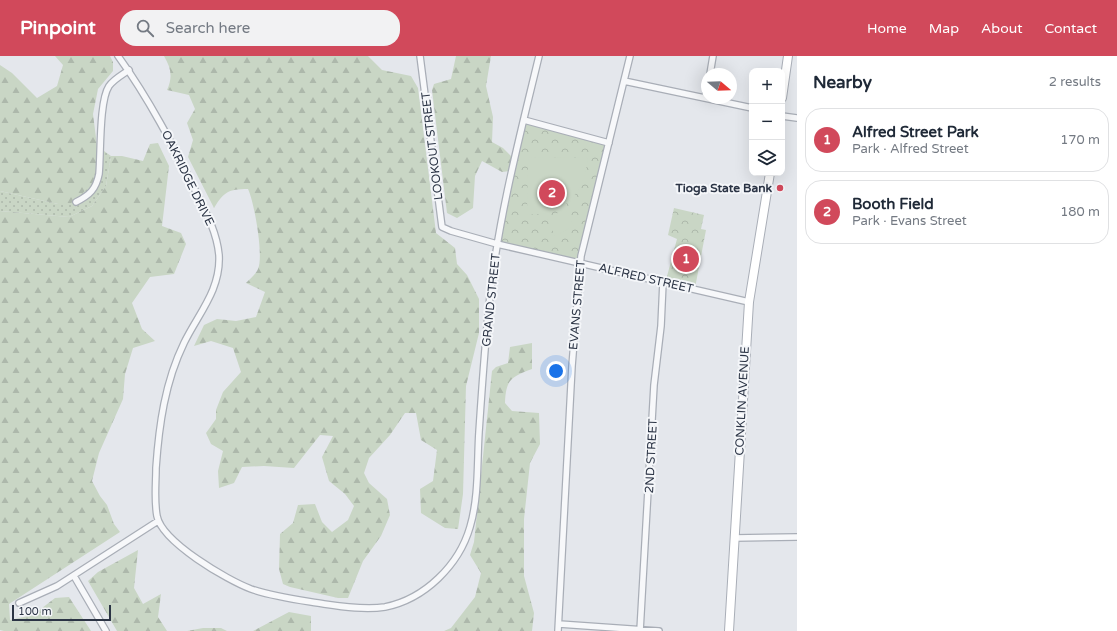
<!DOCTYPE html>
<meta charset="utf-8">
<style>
:root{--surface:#fff;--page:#f2f2f3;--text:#1f2937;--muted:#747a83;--line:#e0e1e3;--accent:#d1495b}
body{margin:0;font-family:"Varela Round",sans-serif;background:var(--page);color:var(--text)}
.controls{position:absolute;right:12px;top:12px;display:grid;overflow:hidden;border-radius:8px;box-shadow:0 4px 16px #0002}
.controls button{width:36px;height:36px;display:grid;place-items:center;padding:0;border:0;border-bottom:1px solid var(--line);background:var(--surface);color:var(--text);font:20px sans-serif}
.compass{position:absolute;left:701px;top:12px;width:36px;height:36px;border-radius:50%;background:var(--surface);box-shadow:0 4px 16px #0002;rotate:109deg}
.scale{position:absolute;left:12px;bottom:10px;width:99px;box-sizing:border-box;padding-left:4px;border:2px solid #2b3445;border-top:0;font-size:11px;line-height:14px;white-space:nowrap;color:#2b3445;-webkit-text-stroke:3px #f4f6f9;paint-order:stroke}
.you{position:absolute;left:556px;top:315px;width:14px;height:14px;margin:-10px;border:3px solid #fff;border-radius:50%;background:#1a73e8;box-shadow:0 0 0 6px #1a73e833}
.badge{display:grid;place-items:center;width:26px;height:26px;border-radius:50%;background:var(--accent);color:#fff;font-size:13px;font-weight:700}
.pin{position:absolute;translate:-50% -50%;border:2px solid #fff;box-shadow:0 1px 4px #0006}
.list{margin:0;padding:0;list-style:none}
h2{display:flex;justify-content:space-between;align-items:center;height:52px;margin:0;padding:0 16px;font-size:17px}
h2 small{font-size:13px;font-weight:400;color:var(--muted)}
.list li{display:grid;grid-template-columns:26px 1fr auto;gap:12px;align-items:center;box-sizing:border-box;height:64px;margin:0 8px 8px;padding:0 8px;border:1px solid var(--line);border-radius:16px}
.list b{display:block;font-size:15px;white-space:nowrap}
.list p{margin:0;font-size:13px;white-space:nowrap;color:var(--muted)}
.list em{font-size:13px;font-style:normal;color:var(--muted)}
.icon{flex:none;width:22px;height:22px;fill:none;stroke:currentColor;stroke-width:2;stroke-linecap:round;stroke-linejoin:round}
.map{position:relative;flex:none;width:797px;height:575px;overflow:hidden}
header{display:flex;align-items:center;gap:24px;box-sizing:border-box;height:56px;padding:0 20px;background:var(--accent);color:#fff}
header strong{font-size:19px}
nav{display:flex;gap:22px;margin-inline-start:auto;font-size:14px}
.search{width:280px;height:36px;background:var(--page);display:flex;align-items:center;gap:10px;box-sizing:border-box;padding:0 14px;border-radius:16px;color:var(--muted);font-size:15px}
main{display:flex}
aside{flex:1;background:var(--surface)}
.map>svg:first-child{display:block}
.grass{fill:url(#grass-dots)}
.forest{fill:url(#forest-firs)}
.park{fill:url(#park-crowns)}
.pitch{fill:#c9d6c5}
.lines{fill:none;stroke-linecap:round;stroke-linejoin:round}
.street-casing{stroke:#a9aeb7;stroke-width:8}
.secondary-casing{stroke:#a9aeb7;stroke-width:10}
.street{stroke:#f7f8fa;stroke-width:5.5}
.secondary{stroke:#fff;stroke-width:8}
.poi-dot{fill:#d1495b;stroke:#f4f6f9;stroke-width:1.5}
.labels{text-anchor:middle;stroke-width:4;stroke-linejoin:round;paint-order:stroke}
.street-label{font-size:12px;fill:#2b3445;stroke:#f4f6f9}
.poi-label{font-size:12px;font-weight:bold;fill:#2b3445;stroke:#f4f6f9;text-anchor:end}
</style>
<header>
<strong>Pinpoint</strong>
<div class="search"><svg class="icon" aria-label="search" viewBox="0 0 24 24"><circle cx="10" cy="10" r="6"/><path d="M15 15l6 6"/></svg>Search here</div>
<nav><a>Home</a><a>Map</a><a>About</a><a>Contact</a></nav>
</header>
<main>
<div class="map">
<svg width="797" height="575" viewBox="0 0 797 575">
<defs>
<pattern id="grass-dots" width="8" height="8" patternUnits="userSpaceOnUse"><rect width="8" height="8" fill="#c9d6c5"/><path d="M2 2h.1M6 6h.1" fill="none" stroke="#adb8ab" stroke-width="1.8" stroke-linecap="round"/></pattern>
<pattern id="forest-firs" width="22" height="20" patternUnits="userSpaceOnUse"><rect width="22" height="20" fill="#c9d6c5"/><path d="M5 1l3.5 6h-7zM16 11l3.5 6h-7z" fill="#adb8ab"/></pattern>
<pattern id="park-crowns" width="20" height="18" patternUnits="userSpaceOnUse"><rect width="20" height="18" fill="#c9d6c5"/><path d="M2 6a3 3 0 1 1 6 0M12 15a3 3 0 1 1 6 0" fill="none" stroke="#adb8ab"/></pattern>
</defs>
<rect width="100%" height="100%" fill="#e4e7ec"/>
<path class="grass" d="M97 90 111 100 106 130 92 150 69 161 0 155V135L58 148 98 98Z"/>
<path class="forest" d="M55 0H110L113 6V15L98 33 93 58 98 98 93 128 70 148H58L0 135V9L12 17 37 42 57 30 63 9Z
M164 0H368L382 14 411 20 418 32 436 177 455 192 457 208 467 219 479 243V277L466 330 463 438 458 473 445 472 421 457 420 433 433 425 437 394 421 384 416 357H405L390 379 369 402 364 417 369 427 387 443 390 459 381 480 363 505 348 542H338L290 531 283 528 279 513 280 478 293 467 298 449 315 448 322 466 332 476 348 464 354 450 345 438 329 425 322 401 333 380 320 379 294 412 264 410 242 411 234 427 219 432 218 415 223 395 211 388 206 377 216 363V354L223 336 241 316 233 292 211 285 194 290 204 269 217 263 236 265 256 261 265 236 246 227C250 223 256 218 258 213 264 200 254 145 248 133 228 133 224 136 214 152L188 101 193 84 187 67 195 53 189 39 167 34C173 21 171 12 164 0Z
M456 0H491L486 30 493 61 492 86 503 92 511 100 510 115 502 116 482 105 475 120 473 152 457 162 447 157 432 34 434 28 451 23Z
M158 87 169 110 162 170 181 177 186 188 174 218 150 221 132 247 142 273 155 285 133 292 125 318 123 343 99 397 92 425 100 440 107 449 114 468 120 476 9 548 10 564 33 559 55 542 69 541 91 575H4L0 574V155L69 161 92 150 106 130 111 100H122L143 105 150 88Z
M532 287V313C511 321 506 323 505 347L512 355 539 357 540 388 530 407 524 463V520L534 557 532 575H444L451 572 475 541 481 517 470 499 474 486 492 315 496 311 508 307 510 291Z
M138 494 134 532 143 548 161 538 158 561 167 575H117L88 525 98 516Z
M289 556 311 560V575H253Z
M203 572H221L227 575H187Z"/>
<path class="park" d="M526 67 607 88 578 204 499 185Z
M674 152 704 159 701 173 706 174 695 232 666 224 677 183 668 179Z"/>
<path class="pitch" d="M530 101 588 102C584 137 565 161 527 158L528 104Z
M565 153 574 170 555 180 547 163Z"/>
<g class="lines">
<g class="street-casing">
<path id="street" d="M118 0C149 43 173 89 196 136 206 156 217 177 219 199 221 234 198 258 184 287 165 326 159 369 156 412 156 428 154 444 157 460 162 486 227 524 251 533 274 541 300 544 324 548 344 551 366 554 385 551 425 543 459 509 470 471 479 441 477 406 479 376 482 331 485 285 490 240 499 159 520 79 539 0
M420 0 442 171 451 175 497 188 749 246
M710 18 713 0
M624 25 752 52
M705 42 707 31
M782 60 797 62
M524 64 609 87
M76 146C90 139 96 133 99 118 101 98 99 45 109 30 114 23 122 19 129 14
M734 482 797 481
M74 520 106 575
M19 547 57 530 158 465
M559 568 659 575
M558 575 572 310 581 200 630 0
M640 575 654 329 661 270 663 226"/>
</g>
<g class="secondary-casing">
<path id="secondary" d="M782 42 788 0
M729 575 749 246 770 117"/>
</g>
<use href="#street" class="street"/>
<use href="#secondary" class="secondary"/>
</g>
<circle class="poi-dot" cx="780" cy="132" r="4"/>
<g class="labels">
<g class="street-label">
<text transform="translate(432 90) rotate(-97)" y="4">LOOKOUT STREET</text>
<text transform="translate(188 122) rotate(64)" y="4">OAKRIDGE DRIVE</text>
<text transform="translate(646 222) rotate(13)" y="4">ALFRED STREET</text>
<text transform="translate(491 244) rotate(-84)" y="4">GRAND STREET</text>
<text transform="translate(577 249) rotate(-85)" y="4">EVANS STREET</text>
<text transform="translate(742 345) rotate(-87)" y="4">CONKLIN AVENUE</text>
<text transform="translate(651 400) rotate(-87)" y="4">2ND STREET</text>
</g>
<g class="poi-label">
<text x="772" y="136">Tioga State Bank</text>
</g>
</g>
</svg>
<div class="controls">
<button>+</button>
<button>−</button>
<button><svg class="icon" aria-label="layers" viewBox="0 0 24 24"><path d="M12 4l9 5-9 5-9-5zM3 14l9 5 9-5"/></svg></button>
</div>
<svg class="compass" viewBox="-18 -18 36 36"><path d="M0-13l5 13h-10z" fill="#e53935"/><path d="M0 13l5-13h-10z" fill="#747a83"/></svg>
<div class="scale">100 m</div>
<div class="you"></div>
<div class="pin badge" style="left:686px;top:203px">1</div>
<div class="pin badge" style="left:552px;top:137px">2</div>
</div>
<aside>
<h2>Nearby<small>2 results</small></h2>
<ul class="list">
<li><span class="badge">1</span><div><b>Alfred Street Park</b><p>Park · Alfred Street</p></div><em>170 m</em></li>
<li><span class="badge">2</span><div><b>Booth Field</b><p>Park · Evans Street</p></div><em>180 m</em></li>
</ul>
</aside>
</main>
